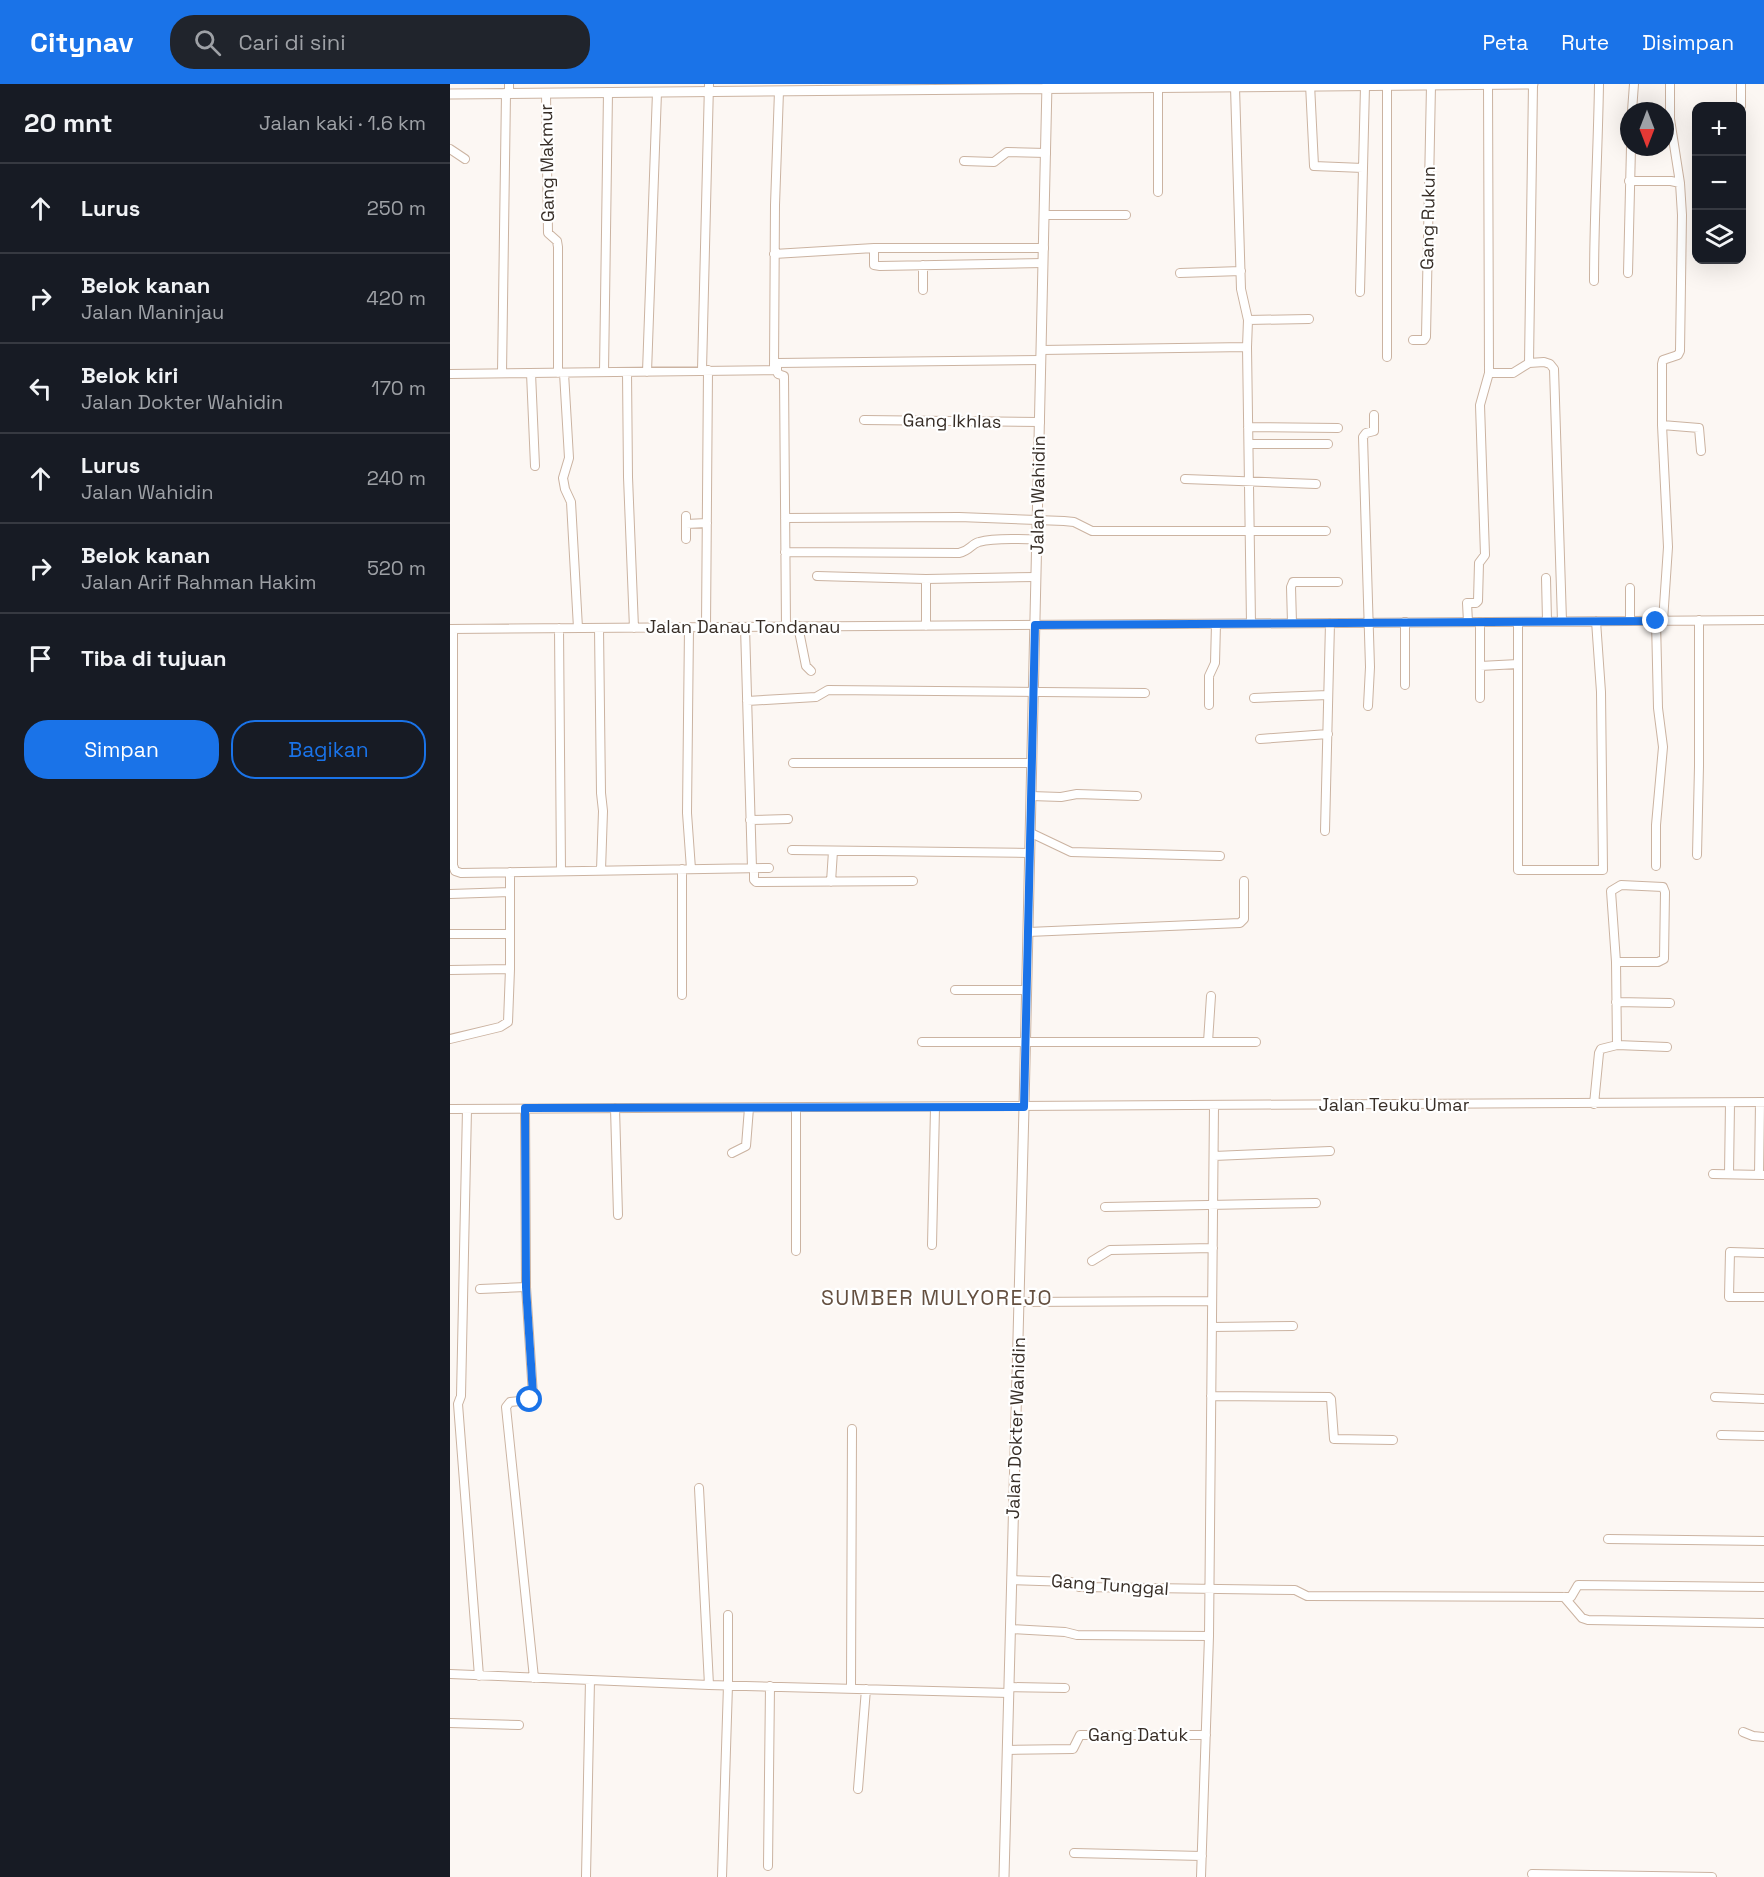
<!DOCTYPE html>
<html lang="id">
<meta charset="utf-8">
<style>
:root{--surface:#171b24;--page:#20242c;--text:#f1f3f6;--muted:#9ea1a6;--line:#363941;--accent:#1a73e8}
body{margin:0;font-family:"Space Grotesk",sans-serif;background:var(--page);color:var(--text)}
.controls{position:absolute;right:18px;top:18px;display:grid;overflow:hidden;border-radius:12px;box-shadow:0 6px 24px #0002}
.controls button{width:54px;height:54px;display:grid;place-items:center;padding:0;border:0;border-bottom:2px solid var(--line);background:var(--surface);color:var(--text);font:30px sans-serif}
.compass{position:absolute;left:1170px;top:18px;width:54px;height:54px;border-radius:50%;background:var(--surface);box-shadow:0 6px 24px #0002;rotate:180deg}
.stop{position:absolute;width:18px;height:18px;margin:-14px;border:4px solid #1a73e8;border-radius:50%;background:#fff}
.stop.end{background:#1a73e8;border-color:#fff;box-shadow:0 2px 6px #0008}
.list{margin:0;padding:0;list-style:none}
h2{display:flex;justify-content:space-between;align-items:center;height:78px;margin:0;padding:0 24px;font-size:26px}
h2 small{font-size:20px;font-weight:400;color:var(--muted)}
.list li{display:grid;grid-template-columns:39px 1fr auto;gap:18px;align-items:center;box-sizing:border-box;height:90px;padding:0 24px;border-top:2px solid var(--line)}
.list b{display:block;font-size:22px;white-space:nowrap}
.list p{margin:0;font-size:20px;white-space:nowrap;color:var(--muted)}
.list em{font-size:20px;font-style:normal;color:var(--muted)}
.actions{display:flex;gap:12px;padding:18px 24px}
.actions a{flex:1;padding:14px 0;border:2px solid var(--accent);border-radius:24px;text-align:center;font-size:21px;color:var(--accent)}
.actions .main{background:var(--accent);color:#fff}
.icon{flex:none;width:33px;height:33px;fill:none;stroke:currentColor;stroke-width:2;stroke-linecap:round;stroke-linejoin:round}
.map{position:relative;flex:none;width:1314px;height:1793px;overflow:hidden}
header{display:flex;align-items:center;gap:36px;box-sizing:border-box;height:84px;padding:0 30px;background:var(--accent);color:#fff}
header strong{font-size:28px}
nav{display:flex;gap:33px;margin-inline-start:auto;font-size:21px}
.search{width:420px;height:54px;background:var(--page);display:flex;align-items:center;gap:15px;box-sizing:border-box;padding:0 21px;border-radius:24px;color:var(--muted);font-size:22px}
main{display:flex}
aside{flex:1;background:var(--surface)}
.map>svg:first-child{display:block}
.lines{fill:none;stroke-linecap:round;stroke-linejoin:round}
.minor-casing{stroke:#cbb3a1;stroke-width:10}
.tertiary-casing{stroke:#cbb3a1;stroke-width:11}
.minor{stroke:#fff;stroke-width:8}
.tertiary{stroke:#fff;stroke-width:9}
.route{stroke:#1a73e8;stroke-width:8}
.labels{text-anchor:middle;stroke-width:4.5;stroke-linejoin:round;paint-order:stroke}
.street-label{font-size:18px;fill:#372e27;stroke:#fff}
.quarter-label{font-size:21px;letter-spacing:1.5px;fill:#655040;stroke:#fff}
</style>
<header>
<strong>Citynav</strong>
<div class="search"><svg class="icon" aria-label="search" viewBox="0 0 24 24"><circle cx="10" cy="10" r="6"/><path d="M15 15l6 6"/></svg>Cari di sini</div>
<nav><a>Peta</a><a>Rute</a><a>Disimpan</a></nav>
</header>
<main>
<aside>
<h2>20 mnt<small>Jalan kaki · 1.6 km</small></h2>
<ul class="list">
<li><svg class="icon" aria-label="ahead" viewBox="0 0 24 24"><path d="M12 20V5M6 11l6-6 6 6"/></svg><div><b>Lurus</b></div><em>250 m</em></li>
<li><svg class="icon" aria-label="right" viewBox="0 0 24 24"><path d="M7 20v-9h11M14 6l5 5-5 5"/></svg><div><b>Belok kanan</b><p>Jalan Maninjau</p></div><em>420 m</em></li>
<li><svg class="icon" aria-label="left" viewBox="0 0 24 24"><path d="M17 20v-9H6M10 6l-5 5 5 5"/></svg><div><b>Belok kiri</b><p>Jalan Dokter Wahidin</p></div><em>170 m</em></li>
<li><svg class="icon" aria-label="ahead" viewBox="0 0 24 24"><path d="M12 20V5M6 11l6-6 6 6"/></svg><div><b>Lurus</b><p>Jalan Wahidin</p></div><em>240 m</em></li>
<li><svg class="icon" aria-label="right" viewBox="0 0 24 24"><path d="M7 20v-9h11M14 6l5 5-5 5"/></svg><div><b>Belok kanan</b><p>Jalan Arif Rahman Hakim</p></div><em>520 m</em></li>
<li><svg class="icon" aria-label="arrive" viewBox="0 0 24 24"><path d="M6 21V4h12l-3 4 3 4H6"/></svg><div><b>Tiba di tujuan</b></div></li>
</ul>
<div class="actions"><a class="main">Simpan</a><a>Bagikan</a></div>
</aside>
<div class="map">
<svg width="1314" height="1793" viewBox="0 0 1314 1793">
<rect width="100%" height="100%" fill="#fcf7f3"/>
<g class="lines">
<g class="minor-casing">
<path id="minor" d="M59 0V9
M860 0 864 82 913 84
M1220 0V35L1230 99
M1291 0V22
M937 1V273
M785 3 791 205 798 236 797 263 801 539
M708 4V108
M96 9 98 149 107 157 108 163V289
M1182 27 1184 0
M0 65 15 75
M514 77 544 78 557 68 596 69
M1179 97H1221L1230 99 1232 131 1230 267 1228 271 1213 276 1212 280V341L1218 463 1213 537
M594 131H676
M424 164V181L430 182 593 179
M324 170 424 164H594
M730 189 791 187
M1178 189 1181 63
M1144 197C1144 131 1148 66 1149 0
M473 206V181
M910 208 915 2
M798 236 859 235
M963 256H974L976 253 981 1
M591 266 797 263
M1079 279 1083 0
M324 284 325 121 329 7
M252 286 259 0
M327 286 328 290 334 292 336 542
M154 288 158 8
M177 288 178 393 184 544
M197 288 207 8
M52 289 56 9
M81 289 85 382
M114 289 119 374 113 394 115 405 121 418 128 544
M1039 289H1063L1079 279 1094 278 1100 280 1104 285 1112 537
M0 290 327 286V279L591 276
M414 336 590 338
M1212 341 1249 344 1251 367
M798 343 888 344
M799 360H878
M735 395 866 400
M236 432V455
M335 434 509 433 614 437 624 438 642 447H876
M236 440 257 439
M335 468 509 469C520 467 521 460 529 458 547 453 569 456 587 455
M367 492 476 495 586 493
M1096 494 1097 537
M476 495V542
M1180 537V504
M1206 537 1208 624 1213 663 1206 741V782
M955 538V601
M1018 538 1017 519H1026L1028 517 1029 479 1035 471 1030 321 1039 289 1038 0
M1030 538V614
M842 539 841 503 843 498H888
M348 542 356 582 361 587
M239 543 237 729 241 785
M256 543 258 286
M295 543 302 784
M109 544 111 787
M149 544 151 709 153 727 151 786
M0 545 1314 536
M3 545V781L5 787 11 789 319 784
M1068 580V786H1153L1151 608 1146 537
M1030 582 1068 580V538
M804 614 878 611
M297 617 366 613 378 606 695 609
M759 621V592L765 579 766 540
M918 622 920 583 913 353 916 349 924 347V331
M810 655 878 650
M343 679H582
M581 712 611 713 627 710 687 712
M300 736 338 735
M875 747 880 539
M581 749 621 768 770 772
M342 766 580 769
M1247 771 1249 682V536
M304 784V796L306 798 463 797
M381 798 383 767
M0 810 60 808
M578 848 790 839 794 835V797
M0 850H60
M0 886 60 885
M505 906H577
M232 911V785
M1166 918 1220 919
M0 955 50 943 58 938 60 885V788
M472 958H806
M758 958 761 912
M1167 961 1217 963
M1144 1020 1149 969 1151 965 1167 961 1166 878 1161 807 1171 801 1213 803 1215 808 1214 875 1208 878H1166
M165 1024 168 1131
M0 1025 1314 1018
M17 1025 11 1312 8 1320 29 1592
M75 1025 76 1203 83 1311 80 1316 60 1318 56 1323 84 1594
M282 1069 296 1062 299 1024
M764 1072 880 1067
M1263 1090 1313 1091
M1279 1090 1280 1019
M1309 1091 1310 1018
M655 1123 866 1119
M482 1161 485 1024
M346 1167V1024
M1314 1169 1280 1168 1279 1213H1314
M642 1177 660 1166 763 1164
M30 1205 76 1203
M569 1218 762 1217
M762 1243 843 1242
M761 1312 879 1313 881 1315 884 1355 943 1356
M1265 1313 1314 1315
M1271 1351 1314 1352
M249 1404 259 1601
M1158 1455 1314 1457
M562 1496 621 1498 629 1503 845 1506 857 1512 1121 1513 1128 1501 1314 1503
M1114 1513 1132 1534 1138 1536 1314 1539
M561 1545 615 1548 627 1551 759 1552
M0 1590 259 1601 559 1609
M559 1603 615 1604
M401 1604 402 1345
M0 1639 69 1641
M1293 1648 1303 1652 1314 1653
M557 1666 623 1665 630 1651H756
M408 1705 416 1605
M624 1769 752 1772
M318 1782 320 1602
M1082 1790 1262 1793
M136 1793 140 1596
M272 1793 278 1601V1531
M751 1793 759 1552 764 1022"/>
</g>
<g class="tertiary-casing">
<path id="tertiary" d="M0 10 1083 0
M554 1793 574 1023 597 0"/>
</g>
<use href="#minor" class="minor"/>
<use href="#tertiary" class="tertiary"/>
</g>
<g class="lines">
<path class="route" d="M80 1316 83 1311 76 1203 75 1024 574 1023 585 541 1206 537"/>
</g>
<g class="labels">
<g class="street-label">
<text transform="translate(97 79) rotate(-91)" y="6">Gang Makmur</text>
<text transform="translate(978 134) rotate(-89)" y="6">Gang Rukun</text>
<text transform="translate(502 337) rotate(1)" y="6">Gang Ikhlas</text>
<text transform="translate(588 411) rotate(-89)" y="6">Jalan Wahidin</text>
<text x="293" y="549">Jalan Danau Tondanau</text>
<text x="944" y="1027">Jalan Teuku Umar</text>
<text transform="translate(566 1344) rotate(-88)" y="6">Jalan Dokter Wahidin</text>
<text transform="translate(660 1501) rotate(4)" y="6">Gang Tunggal</text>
<text x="688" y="1657">Gang Datuk</text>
</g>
<g class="quarter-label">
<text x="487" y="1221">SUMBER MULYOREJO</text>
</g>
</g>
</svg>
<div class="controls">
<button>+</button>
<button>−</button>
<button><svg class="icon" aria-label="layers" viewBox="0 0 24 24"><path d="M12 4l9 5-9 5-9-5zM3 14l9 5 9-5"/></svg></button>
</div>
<svg class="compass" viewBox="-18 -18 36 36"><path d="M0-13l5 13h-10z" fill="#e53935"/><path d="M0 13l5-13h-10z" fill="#9ea1a6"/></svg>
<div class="stop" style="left:80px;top:1316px"></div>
<div class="stop end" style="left:1206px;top:537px"></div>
</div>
</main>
